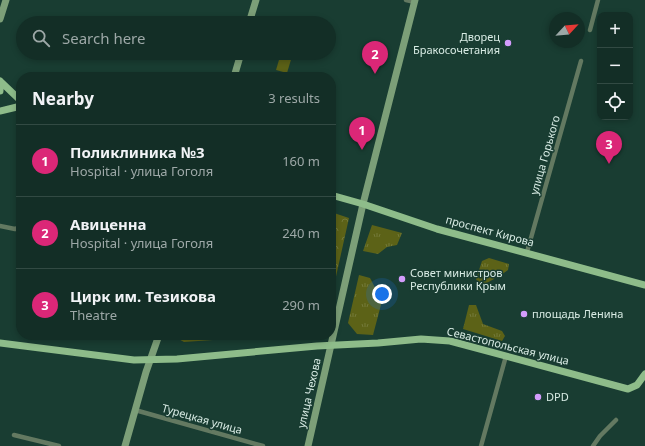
<!DOCTYPE html>
<meta charset="utf-8">
<style>
:root{--surface:#132e26;--page:#1c362e;--text:#f1f3f6;--muted:#9da8a7;--line:#324a43;--accent:#db2777}
body{margin:0;font-family:"Noto Sans",sans-serif;background:var(--page);color:var(--text)}
.controls{position:absolute;right:12px;top:12px;display:grid;overflow:hidden;border-radius:8px;box-shadow:0 2px 6px #0003}
.controls button{width:36px;height:36px;display:grid;place-items:center;padding:0;border:0;border-bottom:1px solid var(--line);background:var(--surface);color:var(--text);font:20px sans-serif}
.compass{position:absolute;left:549px;top:12px;width:36px;height:36px;border-radius:50%;background:var(--surface);box-shadow:0 2px 6px #0003;rotate:64deg}
.you{position:absolute;left:382px;top:294px;width:14px;height:14px;margin:-10px;border:3px solid #fff;border-radius:50%;background:#1a73e8;box-shadow:0 0 0 6px #1a73e833}
.badge{display:grid;place-items:center;width:26px;height:26px;border-radius:50%;background:var(--accent);color:#fff;font-size:13px;font-weight:700}
.pin{position:absolute;translate:-50% -33px;filter:drop-shadow(0 1px 2px #0008)}
.pin::after{content:'';position:absolute;top:21px;width:14px;height:12px;background:inherit;clip-path:polygon(0 0,100% 0,50% 100%)}
.list{margin:0;padding:0;list-style:none}
h2{display:flex;justify-content:space-between;align-items:center;height:52px;margin:0;padding:0 16px;font-size:17px}
h2 small{font-size:13px;font-weight:400;color:var(--muted)}
.list li{display:grid;grid-template-columns:26px 1fr auto;gap:12px;align-items:center;box-sizing:border-box;height:72px;padding:0 16px;border-top:1px solid var(--line)}
.list b{display:block;font-size:15px;white-space:nowrap}
.list p{margin:0;font-size:13px;white-space:nowrap;color:var(--muted)}
.list em{font-size:13px;font-style:normal;color:var(--muted)}
.icon{flex:none;width:22px;height:22px;fill:none;stroke:currentColor;stroke-width:2;stroke-linecap:round;stroke-linejoin:round}
.map{position:relative;flex:none;width:645px;height:446px;overflow:hidden}
.search{position:absolute;background:var(--surface);box-shadow:0 2px 6px #0003;left:16px;top:16px;width:320px;height:44px;display:flex;align-items:center;gap:10px;box-sizing:border-box;padding:0 14px;border-radius:22px;color:var(--muted);font-size:15px}
.panel{position:absolute;background:var(--surface);box-shadow:0 2px 6px #0003;left:16px;top:72px;width:320px;height:268px;border-radius:16px}
.map>svg:first-child{display:block}
.grass{fill:url(#grass-tufts)}
.park{fill:url(#park-crowns)}
.garden{fill:#5c6217}
.lines{fill:none;stroke-linecap:round;stroke-linejoin:round}
.street{stroke:#637961;stroke-width:4.5}
.secondary{stroke:#7c9f78;stroke-width:7}
.primary{stroke:#8ebc8a;stroke-width:7}
.poi-dot{fill:#d39cfc;stroke:#193d32;stroke-width:1.5}
.labels{text-anchor:middle;stroke-width:3;stroke-linejoin:round;paint-order:stroke}
.poi-label{font-size:11px;fill:#d8ebe4;stroke:#193d32;text-anchor:start}
.street-label{font-size:11px;fill:#d8ebe4;stroke:#193d32}
</style>
<div class="map">
<svg width="645" height="446" viewBox="0 0 645 446">
<defs>
<pattern id="grass-tufts" width="24" height="20" patternUnits="userSpaceOnUse"><rect width="24" height="20" fill="#5c6217"/><path d="M3 7l-1-3M5 7V3M7 7l1-3M15 17l-1-3M17 17v-4M19 17l1-3" fill="none" stroke="#737939"/></pattern>
<pattern id="park-crowns" width="20" height="18" patternUnits="userSpaceOnUse"><rect width="20" height="18" fill="#5c6217"/><path d="M2 6a3 3 0 1 1 6 0M12 15a3 3 0 1 1 6 0" fill="none" stroke="#737939"/></pattern>
</defs>
<rect width="100%" height="100%" fill="#193d32"/>
<path class="grass" d="M372 225 402 233 397 245 387 247 378 254 363 251Z
M489 258 509 264 508 270 501 275 496 274 494 279 483 285 479 284 476 279 482 261Z
M359 275 370 278 382 301 373 335 357 334 348 323Z
M469 305H476L483 324 502 331 505 336 502 341 463 329Z"/>
<path class="park" d="M331 212 349 218 331 299Z
M174 335H284L184 342 175 337Z"/>
<path class="garden" d="M281 53H293L287 73 276 70Z"/>
<g class="lines">
<path class="street" d="M406 0 415 2
M590 30 598 0
M0 226 15 229 18 228 21 225
M527 252 581 61
M135 410 263 446
M14 435 59 446
M481 446 506 356
M593 446 600 436 616 420"/>
<path class="secondary" d="M0 19 6 0
M249 23 256 0
M234 77 241 53
M125 446 146 372 159 335
M308 446 363 204 415 0"/>
<path class="primary" d="M0 81 21 101
M0 81V91
M0 111 21 106
M331 195 363 204 437 229 645 285
M0 343 134 360 177 359 317 346 378 343 421 339 450 341 628 389 637 385 645 374"/>
</g>
<g class="poi-dot">
<circle cx="508" cy="43" r="4"/>
<circle cx="402" cy="279" r="4"/>
<circle cx="524" cy="314" r="4"/>
<circle cx="538" cy="397" r="4"/>
</g>
<g class="labels">
<g class="poi-label">
<text x="500" y="41" text-anchor="end">Дворец<tspan x="500" dy="13">Бракосочетания</tspan></text>
<text x="410" y="277">Совет министров<tspan x="410" dy="13">Республики Крым</tspan></text>
<text x="532" y="318">площадь Ленина</text>
<text x="546" y="401">DPD</text>
</g>
<g class="street-label">
<text transform="translate(545 155) rotate(-74)" y="4">улица Горького</text>
<text transform="translate(490 231) rotate(15)" y="4">проспект Кирова</text>
<text transform="translate(508 346) rotate(14)" y="4">Севастопольская улица</text>
<text transform="translate(309 393) rotate(-77)" y="4">улица Чехова</text>
<text transform="translate(202 419) rotate(16)" y="4">Турецкая улица</text>
</g>
</g>
</svg>
<div class="controls">
<button>+</button>
<button>−</button>
<button><svg class="icon" aria-label="locate" viewBox="0 0 24 24"><circle cx="12" cy="12" r="6"/><path d="M12 2v4M12 18v4M2 12h4M18 12h4"/></svg></button>
</div>
<svg class="compass" viewBox="-18 -18 36 36"><path d="M0-13l5 13h-10z" fill="#e53935"/><path d="M0 13l5-13h-10z" fill="#9da8a7"/></svg>
<div class="you"></div>
<div class="pin badge" style="left:362px;top:150px">1</div>
<div class="pin badge" style="left:375px;top:74px">2</div>
<div class="pin badge" style="left:609px;top:164px">3</div>
<div class="search"><svg class="icon" aria-label="search" viewBox="0 0 24 24"><circle cx="10" cy="10" r="6"/><path d="M15 15l6 6"/></svg>Search here</div>
<section class="panel">
<h2>Nearby<small>3 results</small></h2>
<ul class="list">
<li><span class="badge">1</span><div><b>Поликлиника №3</b><p>Hospital · улица Гоголя</p></div><em>160 m</em></li>
<li><span class="badge">2</span><div><b>Авиценна</b><p>Hospital · улица Гоголя</p></div><em>240 m</em></li>
<li><span class="badge">3</span><div><b>Цирк им. Тезикова</b><p>Theatre</p></div><em>290 m</em></li>
</ul>
</section>
</div>
